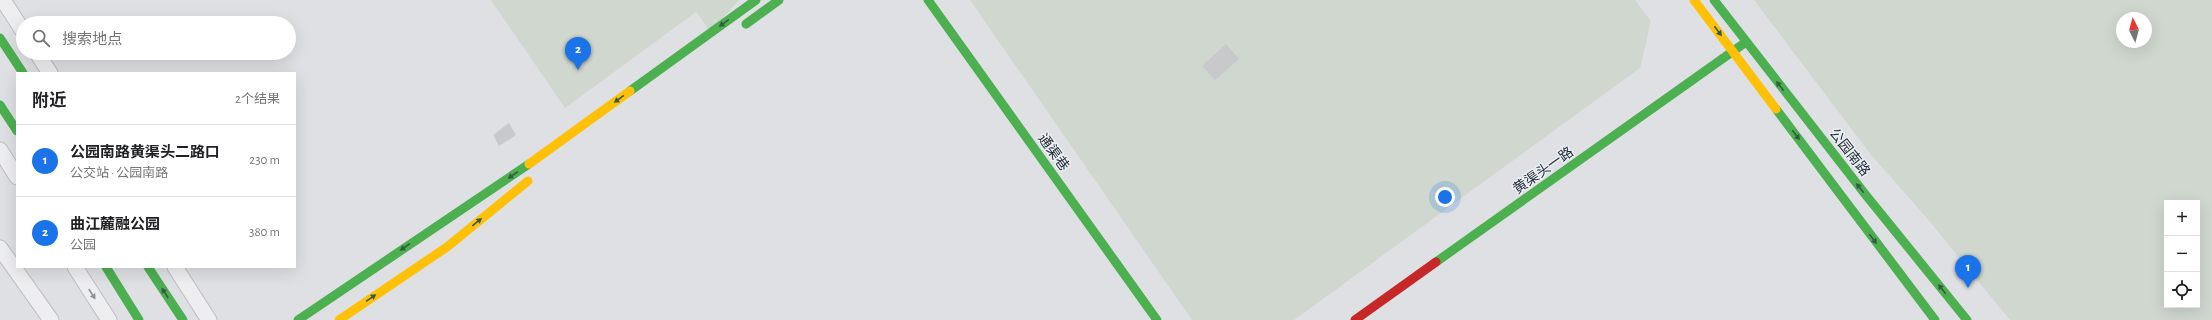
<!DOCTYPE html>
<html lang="zh">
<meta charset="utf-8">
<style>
:root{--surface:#fff;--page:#f2f2f2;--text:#202124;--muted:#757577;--line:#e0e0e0;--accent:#1a73e8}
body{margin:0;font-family:"Alegreya Sans","Noto Sans SC",sans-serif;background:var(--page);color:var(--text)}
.controls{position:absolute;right:12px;bottom:12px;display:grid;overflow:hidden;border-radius:0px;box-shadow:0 4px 16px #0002}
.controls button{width:36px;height:36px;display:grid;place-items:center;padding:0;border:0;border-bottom:1px solid var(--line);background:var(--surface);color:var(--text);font:20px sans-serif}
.compass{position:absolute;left:2116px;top:12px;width:36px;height:36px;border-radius:50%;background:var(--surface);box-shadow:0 4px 16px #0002;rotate:354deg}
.you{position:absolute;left:1445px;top:197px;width:14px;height:14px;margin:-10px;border:3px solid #fff;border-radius:50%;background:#1a73e8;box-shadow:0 0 0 6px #1a73e833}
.badge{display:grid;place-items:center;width:26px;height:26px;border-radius:50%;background:var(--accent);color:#fff;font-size:13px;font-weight:700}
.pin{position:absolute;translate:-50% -33px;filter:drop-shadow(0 1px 2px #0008)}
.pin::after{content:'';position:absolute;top:21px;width:14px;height:12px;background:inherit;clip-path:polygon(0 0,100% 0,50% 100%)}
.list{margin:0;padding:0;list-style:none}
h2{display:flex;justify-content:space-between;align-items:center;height:52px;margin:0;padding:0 16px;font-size:17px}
h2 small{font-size:13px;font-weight:400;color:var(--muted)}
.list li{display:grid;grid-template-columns:26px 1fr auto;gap:12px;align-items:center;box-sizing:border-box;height:72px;padding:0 16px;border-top:1px solid var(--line)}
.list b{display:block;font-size:15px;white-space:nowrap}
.list p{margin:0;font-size:13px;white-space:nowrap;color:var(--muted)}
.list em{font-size:13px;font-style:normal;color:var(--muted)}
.icon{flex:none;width:22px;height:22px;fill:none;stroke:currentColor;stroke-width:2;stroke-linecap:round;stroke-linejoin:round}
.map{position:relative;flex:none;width:2212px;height:320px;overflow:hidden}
.search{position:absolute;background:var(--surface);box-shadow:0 4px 16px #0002;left:16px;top:16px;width:280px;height:44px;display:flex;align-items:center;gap:10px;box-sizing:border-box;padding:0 14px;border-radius:22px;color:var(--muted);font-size:15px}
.panel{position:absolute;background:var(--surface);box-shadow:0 4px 16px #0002;left:16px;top:72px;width:280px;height:196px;border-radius:0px}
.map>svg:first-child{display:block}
.green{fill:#cfd7cf;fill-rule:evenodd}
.building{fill:#c7c9cb}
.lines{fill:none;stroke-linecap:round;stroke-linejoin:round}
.street-casing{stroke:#bcbec1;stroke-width:17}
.street{stroke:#eeeef0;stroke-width:15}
.fast{stroke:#4caf50;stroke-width:9}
.slow{stroke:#ffc107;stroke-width:9}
.jam{stroke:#c62828;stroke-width:9}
.oneway{fill:#345c42}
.oneway2{fill:#8a8e96}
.labels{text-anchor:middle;stroke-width:3;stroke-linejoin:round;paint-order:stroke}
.street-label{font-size:14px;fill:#272f3b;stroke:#ebeff3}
</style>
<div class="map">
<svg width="2212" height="320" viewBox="0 0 2212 320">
<rect width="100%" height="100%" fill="#dee0e3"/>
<path class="green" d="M491 0H739L711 32 696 12 565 108Z
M970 0H1635L1651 21 1640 68 1294 320H1192Z
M1754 0H2212V320H2010L1926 217 1872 156ZM2122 18H2146V42H2122ZM2167 203H2197V305H2167Z"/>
<path class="building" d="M1226 44 1239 59 1215 80 1202 66Z
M509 123 516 135 499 146 493 135Z"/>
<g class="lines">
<g class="street-casing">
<path id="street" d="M3 0 23 31
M37 53 50 73
M0 150 17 177
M0 248 51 320
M75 267 109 320
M175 267 209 320"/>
</g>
<use href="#street" class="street"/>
<path class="fast" d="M928 0 1157 320
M1714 0 1865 194 1967 320
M746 24 779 0
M0 38 23 73
M630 91 756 0
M0 105 17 131
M1776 109 1935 320
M1436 262 1746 42
M106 267 139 320
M148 267 183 320
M298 320 529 164"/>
<path class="slow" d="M1694 0 1776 109
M529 164 630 91
M339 320 447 247 528 181"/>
<path class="jam" d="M1355 320 1436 262"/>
</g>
<defs><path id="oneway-solid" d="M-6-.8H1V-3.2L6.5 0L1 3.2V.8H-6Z"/></defs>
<g class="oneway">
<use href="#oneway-solid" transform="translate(724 23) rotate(144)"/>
<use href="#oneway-solid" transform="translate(1718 31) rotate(53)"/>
<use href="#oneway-solid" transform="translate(1780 86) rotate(-128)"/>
<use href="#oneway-solid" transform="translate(619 99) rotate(144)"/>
<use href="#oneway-solid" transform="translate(1796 135) rotate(53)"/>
<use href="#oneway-solid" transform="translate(513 175) rotate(145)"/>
<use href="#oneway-solid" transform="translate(1860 188) rotate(-128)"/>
<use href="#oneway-solid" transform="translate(477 222) rotate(-39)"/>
<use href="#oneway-solid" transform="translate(1873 239) rotate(53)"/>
<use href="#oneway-solid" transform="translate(405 247) rotate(146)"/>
<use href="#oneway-solid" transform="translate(1942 289) rotate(-128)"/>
<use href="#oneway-solid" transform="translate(165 293) rotate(-123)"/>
<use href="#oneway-solid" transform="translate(371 298) rotate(-34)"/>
</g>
<use class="oneway2" href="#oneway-solid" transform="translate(92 294) rotate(57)"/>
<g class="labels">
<g class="street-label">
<text transform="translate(1054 152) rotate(54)" y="5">通渠巷</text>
<text transform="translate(1850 152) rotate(52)" y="5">公园南路</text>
<text transform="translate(1543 170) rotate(-35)" y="5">黄渠头一路</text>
</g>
</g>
</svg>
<div class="controls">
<button>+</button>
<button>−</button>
<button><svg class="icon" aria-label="locate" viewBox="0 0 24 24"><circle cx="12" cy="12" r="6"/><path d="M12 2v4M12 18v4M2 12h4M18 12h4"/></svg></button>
</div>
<svg class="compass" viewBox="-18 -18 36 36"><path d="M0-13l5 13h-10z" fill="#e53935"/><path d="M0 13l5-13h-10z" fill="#757577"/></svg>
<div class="you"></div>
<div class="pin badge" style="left:1968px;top:288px">1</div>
<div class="pin badge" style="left:578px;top:70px">2</div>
<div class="search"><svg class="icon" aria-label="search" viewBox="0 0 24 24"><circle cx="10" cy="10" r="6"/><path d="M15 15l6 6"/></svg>搜索地点</div>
<section class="panel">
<h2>附近<small>2个结果</small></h2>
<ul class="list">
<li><span class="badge">1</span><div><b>公园南路黄渠头二路口</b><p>公交站 · 公园南路</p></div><em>230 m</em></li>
<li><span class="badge">2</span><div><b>曲江麓融公园</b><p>公园</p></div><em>380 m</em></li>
</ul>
</section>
</div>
